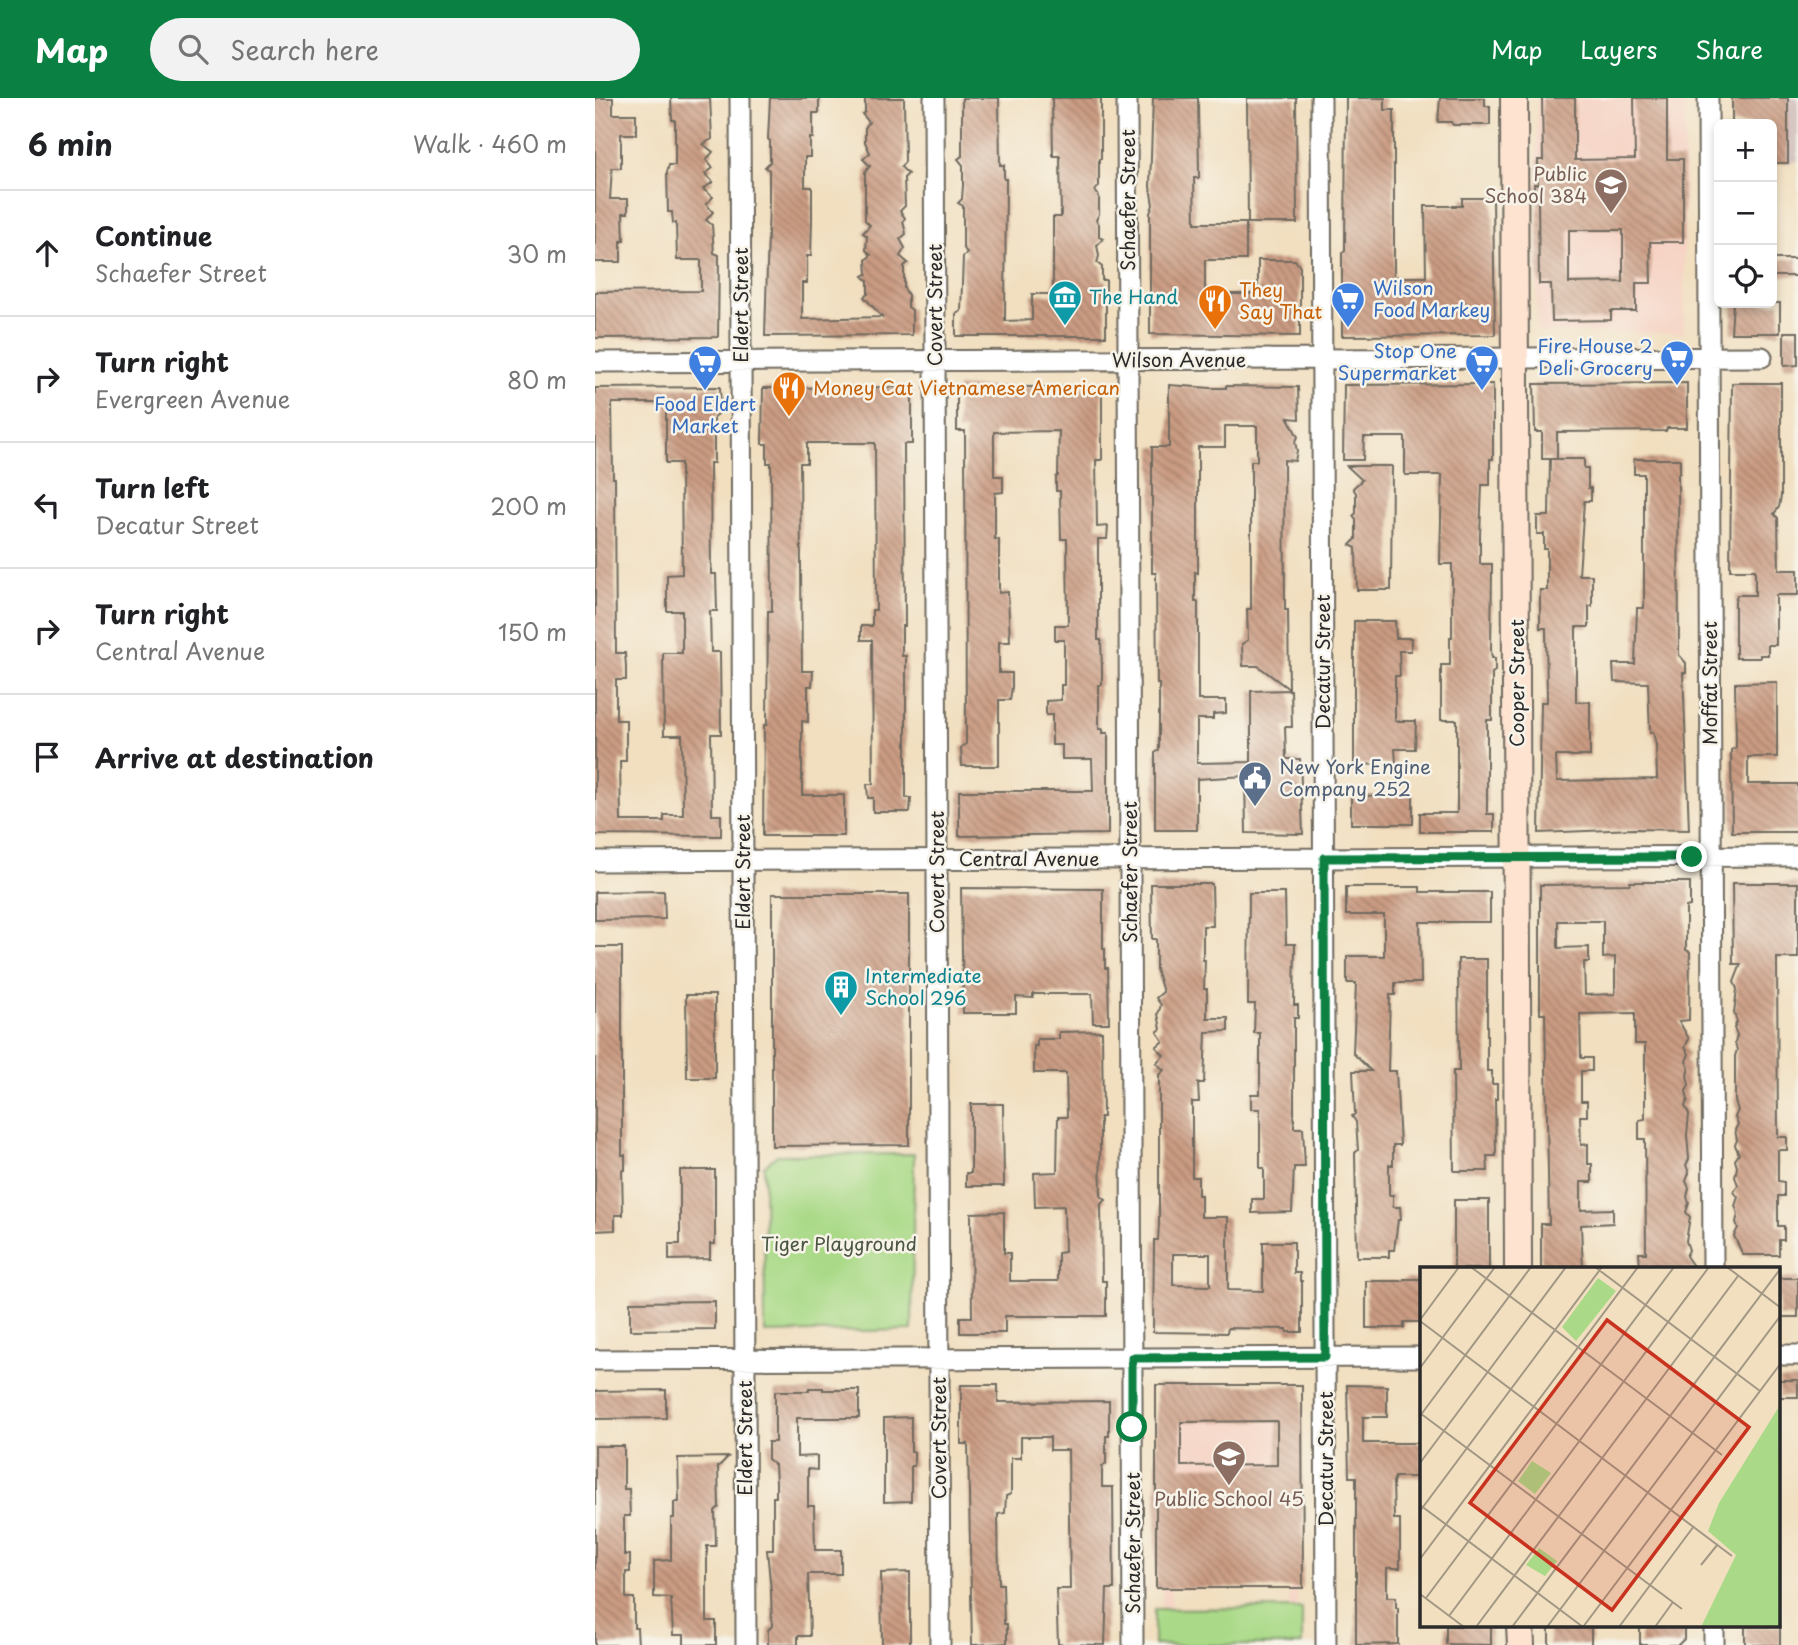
<!DOCTYPE html>
<meta charset="utf-8">
<style>
:root{--surface:#fff;--page:#f2f2f2;--text:#202124;--muted:#757577;--line:#e0e0e0;--accent:#0b8043}
body{margin:0;font-family:"Playpen Sans",sans-serif;background:var(--page);color:var(--text)}
.controls{position:absolute;right:21px;top:21px;display:grid;overflow:hidden;border-radius:10px;box-shadow:0 4px 10px #0003}
.controls button{width:63px;height:63px;display:grid;place-items:center;padding:0;border:0;border-bottom:2px solid var(--line);background:var(--surface);color:var(--text);font:35px sans-serif}
.stop{position:absolute;width:21px;height:21px;margin:-16px;border:5px solid #0b8043;border-radius:50%;background:#fff}
.stop.end{background:#0b8043;border-color:#fff;box-shadow:0 2px 7px #0008}
.list{margin:0;padding:0;list-style:none}
h2{display:flex;justify-content:space-between;align-items:center;height:91px;margin:0;padding:0 28px;font-size:30px}
h2 small{font-size:23px;font-weight:400;color:var(--muted)}
.list li{display:grid;grid-template-columns:46px 1fr auto;gap:21px;align-items:center;box-sizing:border-box;height:126px;padding:0 28px;border-top:2px solid var(--line)}
.list b{display:block;font-size:26px;white-space:nowrap}
.list p{margin:0;font-size:23px;white-space:nowrap;color:var(--muted)}
.list em{font-size:23px;font-style:normal;color:var(--muted)}
.icon{flex:none;width:38px;height:38px;fill:none;stroke:currentColor;stroke-width:2;stroke-linecap:round;stroke-linejoin:round}
.map{position:relative;flex:none;width:1203px;height:1547px;overflow:hidden}
header{display:flex;align-items:center;gap:42px;box-sizing:border-box;height:98px;padding:0 35px;background:var(--accent);color:#fff}
header strong{font-size:33px}
nav{display:flex;gap:38px;margin-inline-start:auto;font-size:24px}
.search{width:490px;height:63px;background:var(--page);display:flex;align-items:center;gap:18px;box-sizing:border-box;padding:0 24px;border-radius:38px;color:var(--muted);font-size:26px}
main{display:flex}
aside{flex:1;background:var(--surface)}
.map>svg:first-child{display:block}
.built{fill:#f6d2c3}
.railway{fill:#d1bfbd}
.park{fill:#aada88;stroke:#6a825a;stroke-width:2}
.building{fill:url(#building-back-hatch);fill-rule:evenodd}
.lines{fill:none;stroke-linecap:round;stroke-linejoin:round}
.minor-casing{stroke:#706a5f;stroke-width:23}
.secondary-casing{stroke:#706a5f;stroke-width:30}
.minor{stroke:#fff;stroke-width:19}
.secondary{stroke:#fee3d1;stroke-width:26}
.route{stroke:#0b8043;stroke-width:9}
.labels{text-anchor:middle;stroke-width:5;stroke-linejoin:round;paint-order:stroke}
.education-label{font-size:19px;fill:#785e54;stroke:#f7f3e8;text-anchor:end}
.street-label{font-size:19px;fill:#2b2b2b;stroke:#f7f3e8}
.shop-label{font-size:19px;fill:#366cbe;stroke:#f7f3e8;text-anchor:end}
.food-label{font-size:19px;fill:#c56008;stroke:#f7f3e8;text-anchor:start}
.culture-label{font-size:19px;fill:#0d838f;stroke:#f7f3e8;text-anchor:start}
.service-label{font-size:19px;fill:#4e5e75;stroke:#f7f3e8;text-anchor:start}
.park-label{font-size:19px;fill:#4b5742;stroke:#f7f3e8}
.inset-road{fill:none;stroke:#a29784;stroke-width:2}
.view{fill:#c8321e;fill-opacity:0.15;stroke:#c8321e;stroke-width:3.5}
.inset-edge{fill:none;stroke:#2b2b2b;stroke-width:3.5}
</style>
<header>
<strong>Map</strong>
<div class="search"><svg class="icon" aria-label="search" viewBox="0 0 24 24"><circle cx="10" cy="10" r="6"/><path d="M15 15l6 6"/></svg>Search here</div>
<nav><a>Map</a><a>Layers</a><a>Share</a></nav>
</header>
<main>
<aside>
<h2>6 min<small>Walk · 460 m</small></h2>
<ul class="list">
<li><svg class="icon" aria-label="ahead" viewBox="0 0 24 24"><path d="M12 20V5M6 11l6-6 6 6"/></svg><div><b>Continue</b><p>Schaefer Street</p></div><em>30 m</em></li>
<li><svg class="icon" aria-label="right" viewBox="0 0 24 24"><path d="M7 20v-9h11M14 6l5 5-5 5"/></svg><div><b>Turn right</b><p>Evergreen Avenue</p></div><em>80 m</em></li>
<li><svg class="icon" aria-label="left" viewBox="0 0 24 24"><path d="M17 20v-9H6M10 6l-5 5 5 5"/></svg><div><b>Turn left</b><p>Decatur Street</p></div><em>200 m</em></li>
<li><svg class="icon" aria-label="right" viewBox="0 0 24 24"><path d="M7 20v-9h11M14 6l5 5-5 5"/></svg><div><b>Turn right</b><p>Central Avenue</p></div><em>150 m</em></li>
<li><svg class="icon" aria-label="arrive" viewBox="0 0 24 24"><path d="M6 21V4h12l-3 4 3 4H6"/></svg><div><b>Arrive at destination</b></div></li>
</ul>
</aside>
<div class="map">
<svg width="1203" height="1547" viewBox="0 0 1203 1547">
<defs>
<pattern id="building-back-hatch" width="6" height="6" patternUnits="userSpaceOnUse" patternTransform="scale(1.75)"><rect width="6" height="6" fill="#ca9b82"/><path d="M-1 5l2 2M0 0l6 6M5-1l2 2" fill="none" stroke="#a47f6b"/></pattern>
</defs>
<rect width="100%" height="100%" fill="#f7f3e8"/>
<filter id="ink" filterUnits="userSpaceOnUse"><feTurbulence type="fractalNoise" baseFrequency=".0143" numOctaves="2"/><feDisplacementMap in="SourceGraphic" scale="14" xChannelSelector="R" yChannelSelector="G"/><feConvolveMatrix kernelMatrix="1 2 1 2 8 2 1 2 1" color-interpolation-filters="sRGB"/></filter>
<filter id="wash" filterUnits="userSpaceOnUse"><feTurbulence type="fractalNoise" baseFrequency=".00686" numOctaves="4" result="noise"/><feDisplacementMap in="SourceGraphic" scale="28" xChannelSelector="R" yChannelSelector="G"/><feGaussianBlur stdDeviation="1.57" result="paint"/><feColorMatrix in="noise" values="0 0 0 0 0 0 0 0 0 0 0 0 0 0 0 0 0 1.4 0 .05"/><feComposite in="paint" operator="in"/></filter>
<g filter="url(#wash)">
<rect width="100%" height="100%" fill="#f1dfc0"/>
<path class="built" d="M942 0H1090L1089 235 942 234Z
M561 1287H707L708 1490H702V1509H694V1490L576 1491V1509H567V1490H561Z"/>
<path class="railway" d="M1193 0H1203V63L1193 65Z"/>
<path class="park" d="M319 1056 317 1232 170 1235 169 1068 182 1057Z
M707 1510V1547H559V1511Z"/>
<g id="blocks">
<path class="building" d="M0 0H18V16H41V36H26V70H17L15 101H33V115H28L29 143H26V164H0Z
M76 0H115L117 41 108 46 118 54 111 62 118 70 110 76 118 84 108 91 118 99 111 106 118 114 111 122 117 127 119 155 124 157 123 239 0 240V194L106 193V162H82L81 125H78L77 114H73L72 74 74 67H80V22H77Z
M175 0H224V15H218V40H215V59H210V89H217V119L216 158H212V185H207V221L287 219 269 199 273 196V183L268 178 272 176 271 162 276 157 271 152 272 138 268 135 275 127 270 122V74L275 68 268 61 275 55 270 44V30L274 24 267 16 270 14V0H309L310 64 306 69 313 76 309 80 310 108 305 113 310 120 308 123 311 136 305 141 310 150 305 158 313 165 309 168V190L313 197V209L317 212V237L170 238 174 102V72L170 69 175 64V43L173 41Z
M367 0H404L405 67H409V81H411L410 223 437 222V196H458V119H466L465 58H458L457 0H506V61H504V88L500 93 504 98V116L501 122 504 126V139L508 141 502 147 504 158 502 165 507 169V182H511V238H361V216L366 213 368 159 372 155 368 149V108L363 105 367 101 368 87V67L363 61 367 58Z
M558 0H603L604 80H599L600 125H651V162H610V196H663V162H700L705 169V238L555 236V115L558 107 555 89Z
M652 0H701L702 125H653Z
M751 0H790V12H799V179H831L830 108H867V100H898L900 237 747 238V155L750 153Z
M845 0H890V8H895V27H858L856 24H843Z
M947 0H980V62L1040 61 1039 0H1072V61H1088V144H1055L1056 185H1041V213H1016V222L957 223 956 186H944L943 102H940L939 86H943V62H948ZM974 132H1028V184L974 185Z
M1137 0H1193V65H1177V26H1137Z
M1177 161H1203V178H1177Z
M1138 205H1185V235H1136Z
M1189 234H1203V267L1189 268Z
M1092 285V330H1072L1071 333 962 334V361H947V334H940L939 286Z
M1137 285H1186V398L1184 409 1179 416 1183 420 1184 472H1203V497H1181V547H1173V557H1165V560H1141V547H1140V503L1142 497H1160V472H1135Z
M898 286V361H895V387H887L885 437V466H897L896 553 897 560H900V573L897 575V622H892V716H899V734H825V715H862V622H846V567H855V539H857V466H845L847 377H810V339H769L768 362H748L749 287Z
M574 287 616 290H631V288L703 289 704 321 693 320 703 339 700 344 702 353 700 363 689 362 690 512H693L694 591 663 568H648L647 546 653 542 652 511H656V363H662V328H630V349H603V475L600 474V504H603V602H631V615L618 616V621H602V665L656 664V593L696 592 697 629H690L691 661H705L708 736 651 735 650 678 602 681V732H560V655L564 652V586H562L561 475H557V349H574Z
M125 289 126 314 119 319V365H115L116 476H121L122 513H115L116 554H125L126 636H116L117 717H126V738L0 737V290ZM17 305H67V308H71V365H86L87 476 72 477V513H87V555H68L69 637H87L88 717H69V723H26L25 663H31V622H21V582H31V569L30 555H21L20 380H18Z
M317 289V346H309L310 528H307V558H311V700H316L315 714H278V700H273L272 686H278L277 542H266V528H277V512H281L280 345H212V365H205L207 573H218L217 588H213V624L207 623V697H249V738H168L169 627H172L173 513H177L176 365H172V346H167L168 290Z
M362 289H507V362H501L502 429 513 428 512 441H503V542H506L507 571V587H504V631H508V635H513V736L364 738V693H498L497 661H467V647H457V617H451V603L466 602V587H469V542H460V527H473L472 441H466L465 393H461V379L463 378 464 333 399 334V378H408V394L400 395V441H404V495L413 494 414 521 415 544H404V575H417V589L415 602H404V668H367L366 649 371 646 370 333H362Z
M955 361H989V370H993V390H996V403H989L984 477H997V508H994V529H981V604H995V658H961L962 683 1062 681 1061 646 1058 634 1055 635 1053 585 1019 584 1018 566H1040L1042 510H1049V376H1039V361H1085V375L1083 376 1084 557 1091 565V575H1088L1089 597 1094 732 1039 731 944 735 946 604H952L951 530H945V492H952V451H949V436H942V418H954Z
M752 368H797L796 492H762L761 450 755 447 761 441V422L758 418 761 415V395L758 390 767 382Z
M759 523H800L801 540H816V553H804L805 578H800V623H821L820 651H800L801 666 759 667Z
M1182 584V659H1153V686H1203V734H1137L1136 652 1141 649 1140 585Z
M818 697V726H756V698Z
M1035 784H1095V808L1091 809V852L1095 854 1094 922 1084 923 1094 941 1090 949 1094 956 1091 963 1094 970 1092 977 1094 987 1091 993 1093 1002 1090 1008 1094 1016 1092 1037 1094 1061 1091 1067 1094 1075 1091 1083 1094 1090 1092 1099 1094 1105 1091 1114 1095 1119 1091 1143 1094 1152 1091 1158 1100 1171H1045L1044 1155H1051L1050 1041H1044V1022L1050 1021V946H1040V915L985 916 986 960H997V973H986V1003H992V1018H985L986 1047 993 1046V1066H997V1084H986V1112L1018 1111V1125L986 1127 988 1171H946V1126H954L950 916H945V787L1035 786ZM963 823H1008V860L1020 859V896L990 897 989 864H994V849L963 850Z
M1137 785H1203V860H1182L1183 1039H1192V1052H1183V1083L1189 1084V1098H1183V1128H1189V1142H1184V1157H1148L1139 1138 1143 1130 1141 1124 1143 1116 1140 1108 1143 1099 1139 1094 1143 1087 1140 1079 1142 1069 1140 1062 1144 1056 1140 1047 1142 1042 1140 1032 1143 1026 1140 1019 1143 1012 1140 1003V958L1142 952 1140 945 1142 937 1139 930 1142 924 1139 915 1142 891 1139 884 1146 866H1138Z
M556 786H617L618 828H608V862H610L609 891H612V920H633V933L611 934 609 985H603L604 1004H597V1079H603V1097H606V1119H633V1192L668 1193V1144H699V1175H705V1183H707V1234H692V1231L633 1230 632 1235 558 1234 559 1142H563L564 1126V977L569 972 561 965 569 957 561 949 568 943 562 934 566 931 563 916 566 907 561 900 568 894 561 871V841H557ZM578 1156H615V1188L578 1187Z
M751 789H825V794H895V824H825L826 885H800V897H795L793 973H801L805 1047H798V1067H794V1097H798V1109H805L806 1122H803L799 1152H794V1159H762L760 1055 763 1052 761 1024 757 1018 760 1016 758 973H776L758 955 761 885H752V858H789V817H751Z
M366 790 508 791V851H510V870H513L514 925H498L497 896H438V900L421 899V915H368Z
M69 793 70 821 0 822V794Z
M654 795H690L691 846H700L699 907H703V920H699V1030H708L710 1069H699L697 1114 657 1115V1101H669V1070H665V1011H656V996H665V935H659L660 906H653Z
M177 796H314V1047L177 1048Z
M0 849H27V1057H30V1072H27L28 1117H20V1132L0 1133Z
M863 861H892V973H897V986H902V1001H900L901 1058H892L893 1073H859L858 973H864Z
M91 897H120V980H92Z
M507 933 508 1019H505V1047L506 1098 511 1102 506 1106 507 1183H511V1218H410V1235H365V1219H377L376 1115 409 1114V1155H415V1183H463V1155L470 1154 469 1108 440 1109 439 1075 462 1074 463 1019H472L471 975H439V948H442V941H464V934Z
M376 1006H408L409 1088H371V1075H376Z
M85 1072H120V1146H115V1161L74 1162V1146H85Z
M859 1102H894V1171H859Z
M1184 1180H1203V1219H1184Z
M809 1181H827V1224H809V1230H771V1183H808Z
M120 1203V1231L35 1232V1204Z
M1184 1282H1203V1299H1184Z
M366 1287H403V1304L514 1303V1338H511V1366L507 1369V1389H518L519 1491H512L510 1547 463 1546 461 1491H475L473 1352H455V1339H426V1360H416V1396L411 1398 410 1415 403 1416 404 1486H408L409 1526H412V1545L377 1547 373 1346H366Z
M561 1287H707L708 1490H561ZM682 1323V1367L586 1368V1324Z
M752 1287 792 1288V1319H768V1345H827V1379H800L798 1384 799 1421H805V1470H792V1499H801V1510H803V1546L761 1547V1379H754Z
M214 1290H228V1292H264V1320H202V1359L222 1358V1372L213 1371V1408H219L220 1452H246V1476H213L215 1538H203V1547H173V1532L177 1528 176 1493 172 1452H178V1399H181V1385L180 1367 173 1361V1344H180V1293H214Z
M71 1292V1320L0 1321V1293Z
M316 1319V1354H319V1368H316V1403L289 1404V1320Z
M0 1348H29V1391H34L35 1418H29V1457H35V1474H31V1500H39V1530H42L43 1547H0Z
M133 1359 123 1369 124 1409 120 1413 121 1448H112V1523H121V1547H89V1537H78L76 1500 59 1499V1463L76 1462V1420H79V1404H84L83 1360Z
M315 1474V1547H287L286 1475Z
M851 1528H896V1547L851 1546Z
M954 1528H996V1547H954Z
M1051 1528H1089V1541L1083 1547H1045V1529Z
M1150 1528H1185V1547H1150Z"/>
</g>
</g>
<g filter="url(#ink)">
<use href="#blocks" fill-opacity="0" stroke="#706a5f" stroke-width="2"/>
<g class="lines">
<g class="minor-casing">
<path id="minor" d="M145 0 151 1547
M339 0 345 1547
M532 0 538 1547
M726 0 731 1547
M1113 0 1118 1171
M0 264 1167 259
M0 763 1203 758
M1184 1257H1203
M0 1262 827 1259
M1119 1528V1547"/>
</g>
<g class="secondary-casing">
<path id="secondary" d="M919 0 923 1171
M925 1528 926 1547"/>
</g>
<use href="#minor" class="minor"/>
<use href="#secondary" class="secondary"/>
</g>
</g>
<g class="lines" filter="url(#ink)">
<path class="route" d="M537 1329V1260L730 1259 729 760 1097 759"/>
</g>
<defs>
<g id="school-pin" transform="scale(1.75)"><path d="M0 17L-7.5 6A9.5 9.5 0 1 1 7.5 6Z" fill="#8d6e63" stroke="#f7f3e8"/><path d="M0-5L7-2L0 1L-7-2ZM-4 1L0 2.5L4 1V4Q0 6-4 4Z" fill="#fff"/></g>
<g id="museum-pin" transform="scale(1.75)"><path d="M0 17L-7.5 6A9.5 9.5 0 1 1 7.5 6Z" fill="#0f9aa8" stroke="#f7f3e8"/><path d="M0-6L6-3V-2H-6V-3ZM-5-1h2V3h-2ZM-1-1h2V3h-2ZM3-1h2V3H3ZM-6 4H6V6H-6Z" fill="#fff"/></g>
<g id="supermarket-pin" transform="scale(1.75)"><path d="M0 17L-7.5 6A9.5 9.5 0 1 1 7.5 6Z" fill="#3f7fe0" stroke="#f7f3e8"/><path d="M-6-5.5h2.5l.6 2H6L4.5 2H-2.5L-4.4-4H-6ZM-1.5 3.2a1.3 1.3 0 1 0 .1 0ZM3 3.2a1.3 1.3 0 1 0 .1 0Z" fill="#fff"/></g>
<g id="restaurant-pin" transform="scale(1.75)"><path d="M0 17L-7.5 6A9.5 9.5 0 1 1 7.5 6Z" fill="#e8710a" stroke="#f7f3e8"/><path d="M-5-6h1v4h1v-4h1v4h1v-4h1v5L-1.5 .5V6h-2V.5L-5-1ZM5-6V6H3V1.5H1.5Q1.5-4 5-6Z" fill="#fff"/></g>
<g id="civic-pin" transform="scale(1.75)"><path d="M0 17L-7.5 6A9.5 9.5 0 1 1 7.5 6Z" fill="#5c6f8a" stroke="#f7f3e8"/><path d="M-.6-6.5H3V-4.5H.6V-3L4-1V1h2V6H-6V1h2V-1L-.6-3ZM-1.2 2.5V6h2.4V2.5Z" fill="#fff"/></g>
<g id="building-pin" transform="scale(1.75)"><path d="M0 17L-7.5 6A9.5 9.5 0 1 1 7.5 6Z" fill="#0f9aa8" stroke="#f7f3e8"/><path d="M-4-6H4V6H1V3H-1V6H-4ZM-2.5-4.3h1.7v1.8h-1.7ZM.8-4.3h1.7v1.8H.8ZM-2.5-1h1.7V.8h-1.7ZM.8-1h1.7V.8H.8Z" fill="#fff"/></g>
</defs>
<g fill-rule="evenodd">
<use href="#school-pin" x="1016" y="87"/>
<use href="#museum-pin" x="470" y="199"/>
<use href="#supermarket-pin" x="753" y="201"/>
<use href="#restaurant-pin" x="620" y="203"/>
<use href="#supermarket-pin" x="1082" y="259"/>
<use href="#supermarket-pin" x="110" y="264"/>
<use href="#supermarket-pin" x="887" y="264"/>
<use href="#restaurant-pin" x="194" y="290"/>
<use href="#civic-pin" x="660" y="680"/>
<use href="#building-pin" x="246" y="889"/>
<use href="#school-pin" x="634" y="1359"/>
</g>
<g class="labels">
<g class="education-label">
<text x="992" y="83">Public<tspan x="992" dy="22">School 384</tspan></text>
<text x="634" y="1408" text-anchor="middle">Public School 45</text>
</g>
<g class="street-label">
<text transform="translate(533 102) rotate(-90)" y="7">Schaefer Street</text>
<text transform="translate(146 207) rotate(-90)" y="7">Eldert Street</text>
<text transform="translate(340 207) rotate(-90)" y="7">Covert Street</text>
<text x="584" y="269">Wilson Avenue</text>
<text transform="translate(728 564) rotate(-90)" y="7">Decatur Street</text>
<text transform="translate(922 585) rotate(-90)" y="7">Cooper Street</text>
<text transform="translate(1115 585) rotate(-90)" y="7">Moffat Street</text>
<text x="434" y="768">Central Avenue</text>
<text transform="translate(148 774) rotate(-90)" y="7">Eldert Street</text>
<text transform="translate(342 774) rotate(-90)" y="7">Covert Street</text>
<text transform="translate(535 774) rotate(-90)" y="7">Schaefer Street</text>
<text transform="translate(150 1340) rotate(-90)" y="7">Eldert Street</text>
<text transform="translate(344 1340) rotate(-90)" y="7">Covert Street</text>
<text transform="translate(731 1361) rotate(-90)" y="7">Decatur Street</text>
<text transform="translate(538 1445) rotate(-90)" y="7">Schaefer Street</text>
</g>
<g class="shop-label">
<text x="778" y="197" text-anchor="start">Wilson<tspan x="778" dy="22">Food Markey</tspan></text>
<text x="1058" y="255">Fire House 2<tspan x="1058" dy="22">Deli Grocery</tspan></text>
<text x="862" y="260">Stop One<tspan x="862" dy="22">Supermarket</tspan></text>
<text x="110" y="313" text-anchor="middle">Food Eldert<tspan x="110" dy="22">Market</tspan></text>
</g>
<g class="food-label">
<text x="644" y="199">They<tspan x="644" dy="22">Say That</tspan></text>
<text x="218" y="297">Money Cat Vietnamese American</text>
</g>
<g class="culture-label">
<text x="494" y="206">The Hand</text>
<text x="270" y="885">Intermediate<tspan x="270" dy="22">School 296</tspan></text>
</g>
<g class="service-label">
<text x="684" y="676">New York Engine<tspan x="684" dy="22">Company 252</tspan></text>
</g>
<g class="park-label">
<text x="244" y="1153">Tiger Playground</text>
</g>
</g>
<g transform="translate(825 1169)">
<rect width="360" height="360" fill="#f1dfc0"/>
<path d="M360 138V360H281L316 288 288 264 299 236Z" fill="#aada88"/>
<path d="M178 11 196 24 156 74 142 60ZM112 194 131 206 115 227 98 214ZM119 281 137 294 125 309 106 298Z" fill="#aada88"/>
<path class="inset-road" d="M51 0 302 188M175 0 340 124M307 0 361 41M0 53 39 0M0 54 312 289M0 101 75 0M0 146 262 342M0 149 111 0M0 196 146 0M0 238 163 360M0 244 182 0M0 292 218 0M281 298 298 277M0 327 44 360M6 331 254 0M29 349 289 0M56 360 318 9M92 360 361 1M127 360 361 48M163 360 361 96M199 360 274 259M235 360 253 335"/>
<path class="view" d="M187 53 329 160 192 343 50 236Z"/>
<rect width="360" height="360" class="inset-edge"/>
</g>
</svg>
<div class="controls">
<button>+</button>
<button>−</button>
<button><svg class="icon" aria-label="locate" viewBox="0 0 24 24"><circle cx="12" cy="12" r="6"/><path d="M12 2v4M12 18v4M2 12h4M18 12h4"/></svg></button>
</div>
<div class="stop" style="left:537px;top:1329px"></div>
<div class="stop end" style="left:1097px;top:759px"></div>
</div>
</main>
